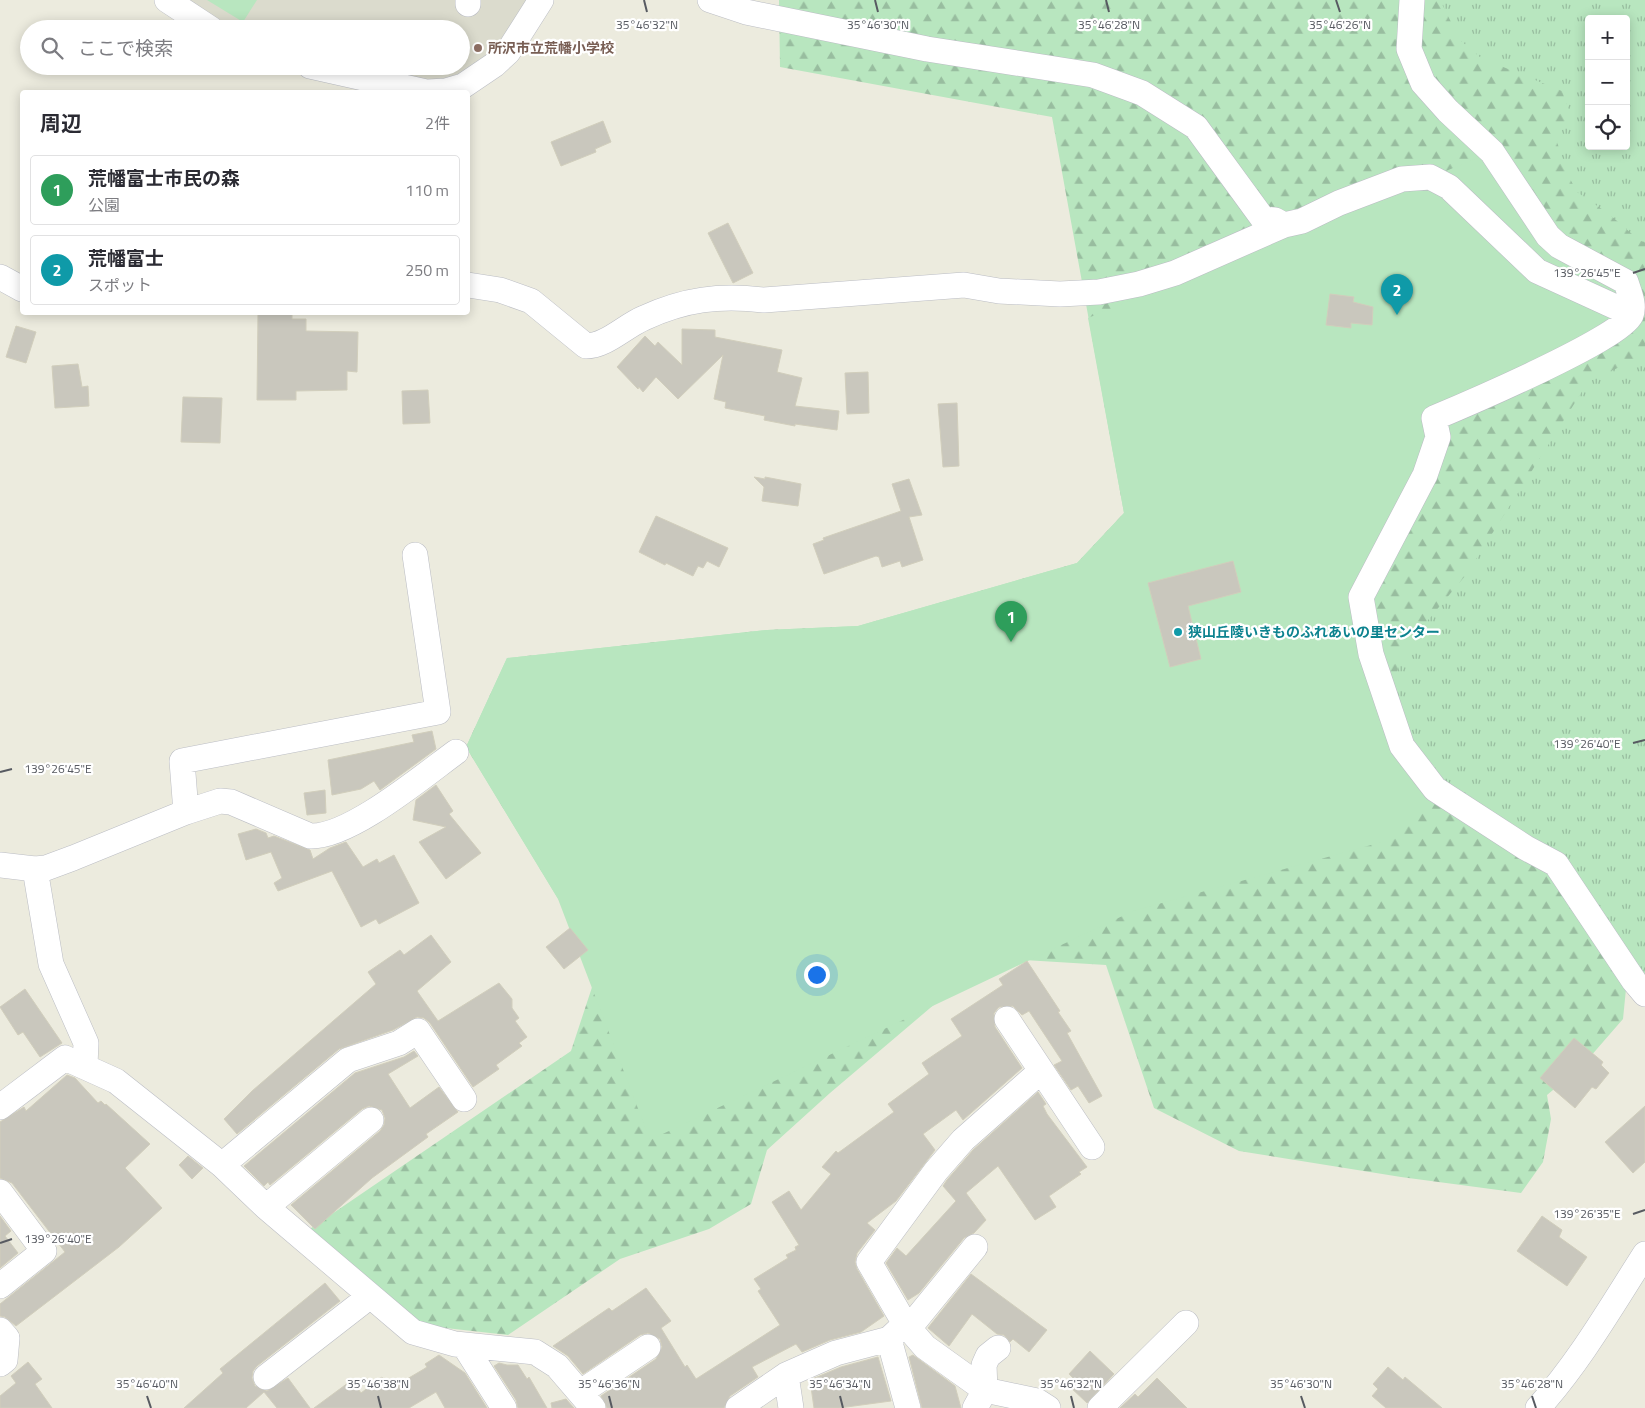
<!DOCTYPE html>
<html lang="ja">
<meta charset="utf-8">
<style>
:root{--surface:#fff;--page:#f2f2f3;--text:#2b2b33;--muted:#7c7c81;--line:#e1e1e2;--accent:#db2777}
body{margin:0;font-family:"Titillium Web","Noto Sans JP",sans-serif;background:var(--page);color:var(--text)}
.controls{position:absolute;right:15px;top:15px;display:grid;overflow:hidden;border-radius:5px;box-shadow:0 2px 12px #0003}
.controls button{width:45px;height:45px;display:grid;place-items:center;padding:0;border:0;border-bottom:1px solid var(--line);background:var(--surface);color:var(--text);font:25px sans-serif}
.you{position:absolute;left:816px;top:974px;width:18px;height:18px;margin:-12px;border:4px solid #fff;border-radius:50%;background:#1a73e8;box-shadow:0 0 0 8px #1a73e833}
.badge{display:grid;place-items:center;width:32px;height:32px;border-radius:50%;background:var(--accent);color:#fff;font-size:16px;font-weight:700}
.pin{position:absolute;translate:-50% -41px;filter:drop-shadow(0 1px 2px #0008)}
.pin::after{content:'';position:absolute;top:26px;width:18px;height:15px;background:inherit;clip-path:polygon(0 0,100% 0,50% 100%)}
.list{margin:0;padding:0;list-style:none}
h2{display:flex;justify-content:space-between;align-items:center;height:65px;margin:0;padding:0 20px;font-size:21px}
h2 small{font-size:16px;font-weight:400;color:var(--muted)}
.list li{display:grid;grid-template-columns:32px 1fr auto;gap:15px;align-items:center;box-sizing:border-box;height:70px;margin:0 10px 10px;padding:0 10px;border:1px solid var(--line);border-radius:5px}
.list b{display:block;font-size:19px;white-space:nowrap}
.list p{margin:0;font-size:16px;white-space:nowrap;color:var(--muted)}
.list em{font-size:16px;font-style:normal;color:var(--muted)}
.icon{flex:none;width:28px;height:28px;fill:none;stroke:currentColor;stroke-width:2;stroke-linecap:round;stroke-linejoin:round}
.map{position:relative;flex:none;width:1645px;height:1408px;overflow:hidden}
.search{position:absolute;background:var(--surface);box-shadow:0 2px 12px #0003;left:20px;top:20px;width:450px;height:55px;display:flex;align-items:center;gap:12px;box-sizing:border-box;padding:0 18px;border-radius:28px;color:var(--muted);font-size:19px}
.panel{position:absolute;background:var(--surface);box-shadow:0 2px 12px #0003;left:20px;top:90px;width:450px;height:225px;border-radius:5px}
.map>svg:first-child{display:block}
.education{fill:#dbdbcd}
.grass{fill:url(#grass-tufts);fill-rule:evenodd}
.forest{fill:url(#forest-firs)}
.park{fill:#b8e6bf}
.building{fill:#c9c7bd;stroke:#d1cebc}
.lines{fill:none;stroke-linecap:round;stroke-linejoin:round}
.minor-casing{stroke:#bbbdc4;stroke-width:26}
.minor{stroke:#fff;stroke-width:25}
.ticks{fill:none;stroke:#575a61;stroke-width:2}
.education-dot{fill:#8d6e63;stroke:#fff;stroke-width:2}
.culture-dot{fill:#0f9aa8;stroke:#fff;stroke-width:2}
.labels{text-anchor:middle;stroke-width:4.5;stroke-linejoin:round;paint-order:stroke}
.education-label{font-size:14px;font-weight:bold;fill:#785e54;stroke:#fff;text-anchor:start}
.culture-label{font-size:14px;font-weight:bold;fill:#0d838f;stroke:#fff;text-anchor:start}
.ticks-label{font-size:12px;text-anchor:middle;fill:#575a61;stroke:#fff;stroke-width:4.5;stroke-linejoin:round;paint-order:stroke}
</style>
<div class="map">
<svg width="1645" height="1408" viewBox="0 0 1645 1408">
<defs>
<pattern id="grass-tufts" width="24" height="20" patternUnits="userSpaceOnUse" patternTransform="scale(1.25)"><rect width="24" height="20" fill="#b8e6bf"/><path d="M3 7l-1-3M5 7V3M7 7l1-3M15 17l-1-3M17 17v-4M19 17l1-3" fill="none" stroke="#98bd9f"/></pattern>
<pattern id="forest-firs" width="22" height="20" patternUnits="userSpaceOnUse" patternTransform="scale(1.25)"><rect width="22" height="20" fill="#b8e6bf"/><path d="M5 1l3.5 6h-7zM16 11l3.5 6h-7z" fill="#98bd9f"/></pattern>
</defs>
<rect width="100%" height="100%" fill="#ecebde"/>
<path class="education" d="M175 0H531L508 29 483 67 435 85 343 66H461V29H220Z"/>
<path class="grass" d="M1412 0H1645V994L1526 848 1402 746 1370 581ZM1589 19H1626V146H1589Z"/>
<path class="forest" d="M779 0H1440L1460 40 1481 58 1562 91 1569 110 1557 142 1568 175 1577 192 1609 214 1640 241 1645 242V360L1632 361 1588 382 1466 575 1401 652 1383 746 1556 877 1627 979 1623 1019 1583 1065 1547 1095 1551 1119 1543 1162 1521 1193 1401 1177 1239 1151 1154 1108 1106 965 989 958 830 1093 767 1150 751 1204 709 1229 620 1259 508 1335 419 1325 304 1233 571 1051 599 966 466 747 507 658 767 630 858 626 1077 563 1124 513 1052 117 780 67Z"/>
<path class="park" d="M207 0H257L243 22Z
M1492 152 1548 236 1626 282 1631 314 1434 418 1438 437 1370 581 1371 654 1435 789 1382 842 1133 911 650 1140 558 899 466 747 507 658 767 630 858 626 1077 563 1124 513 1088 318Z"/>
<path class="building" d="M603 121 611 142 595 149 596 152 561 166 551 142Z
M728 223 753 273 733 283 708 233Z
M1330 294 1354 297 1353 302 1373 307 1372 325 1351 323V328L1326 325Z
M258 312H292V319H306V331L358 332 357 372 347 371V390L296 391V400H257Z
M16 326 36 332 26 363 6 357Z
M682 329 715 330V337L782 350 777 372 802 378 795 406 839 411 837 430 795 424V426L764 420 765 416 725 408 726 402 714 399 723 355 678 399 656 377 643 392 639 387 638 389 617 367 645 336 655 346 658 342 682 365Z
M78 364 82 387 88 386 89 406 55 408 52 366Z
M868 372 869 413 847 414 845 373Z
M428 390 430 423 403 424 402 391Z
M183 397 222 398 220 443 181 442Z
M957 403 959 466 943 467 938 404Z
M754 477 765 479V477L801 484 798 506 762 501 764 487Z
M909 479 922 515 909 517 923 560 902 567 900 561 882 567 879 557 876 556 824 574 813 544 824 540 823 538 901 511 892 484Z
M656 516 728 548 719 567 707 561 703 568 698 566 693 576 666 563 665 565 639 552Z
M1233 561 1241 592 1188 606 1201 659 1170 667 1148 583Z
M432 731 436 749 380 790 374 781 361 789 332 795 328 760 414 742 412 735Z
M436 785 453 811 449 814 481 853 446 879 419 842 446 827 413 820 416 800Z
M325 790 326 813 307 815 304 793Z
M256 829 266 833 268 838 274 836 310 850 313 859 330 848 346 842 363 867 377 859 379 863 394 855 419 903 379 924 376 919 361 927 332 871 278 891 274 883 282 878 271 852 246 860 238 834Z
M570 928 588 950 564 969 546 947Z
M431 935 451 962 417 991 438 1021 499 983 512 999V1008L519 1018 515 1021 527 1037 519 1043 522 1046 496 1065 499 1069 473 1087 430 1023 424 1018 417 1017 393 1030 339 1049 237 1134 224 1119 252 1091 376 984 368 972 400 950 404 955Z
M1027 961 1060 1011 1058 1012 1071 1031 1067 1033 1102 1096 1089 1103 1078 1086 1071 1090 1054 1065 1062 1061 1029 1011 1022 1015 1013 1006 999 1007 994 1013 995 1027 1022 1068 963 1120 956 1110 923 1134 935 1150 896 1201 867 1223 875 1230 857 1253 855 1262 857 1269 884 1316 861 1332 830 1340 802 1352 796 1344 752 1367 758 1377 730 1396 724 1408H607L601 1396 656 1359 662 1347 660 1339 648 1333 640 1335 583 1374 568 1356 553 1346 609 1308 612 1311 646 1288 671 1321 661 1328 685 1367 687 1365 696 1379 780 1325 758 1291 761 1289 754 1279 788 1258 786 1255 796 1250 795 1247 799 1245 772 1202 789 1191 801 1210 831 1174 822 1167 836 1151 838 1153 894 1112 888 1104 929 1074 922 1063 962 1036 951 1019 1003 985 999 979Z
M25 989 62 1043 40 1057 23 1032 18 1035 0 1007Z
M1574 1038 1603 1062 1601 1065 1609 1073 1596 1089 1592 1087 1575 1108 1540 1078Z
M414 1051 418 1056 388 1074 410 1108 439 1087 458 1112 426 1134 428 1137 372 1178 315 1229 291 1205 380 1131 384 1125 385 1118 382 1110 369 1106 362 1109 270 1185 268 1182 264 1186 244 1166 355 1073 404 1057Z
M67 1075 75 1078 98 1103 101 1101 105 1105 106 1104 150 1144 125 1168 162 1208 119 1247 16 1326 5 1317 0 1316V1304L65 1252 12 1183 0 1178V1122L24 1107 26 1111Z
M1038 1092 1046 1104 1043 1106 1047 1114 1087 1167 1079 1172 1081 1174 1049 1196 1056 1207 1035 1220 998 1166 966 1193 986 1220 974 1233 964 1238 919 1293 908 1300 886 1263 897 1248 906 1256 956 1201 943 1186 947 1180 973 1150Z
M1645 1106V1162L1633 1173 1605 1142Z
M188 1156 203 1168 192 1179 179 1165Z
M0 1216 11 1231 5 1236 18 1253 0 1268Z
M1542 1216 1562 1230 1559 1237 1587 1257 1567 1286 1517 1251Z
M971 1274 1047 1330 1029 1352 1013 1339 1010 1342 1004 1335 997 1334 972 1314 949 1346 928 1328Z
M325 1283 340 1301 257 1366 253 1371 252 1378 255 1386 267 1391 288 1378 310 1408H277L264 1392 246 1408H184L223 1373 220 1369Z
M1090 1351 1114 1374 1087 1403 1068 1385 1074 1379 1069 1374Z
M439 1355 465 1373 487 1408H445L436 1392 409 1408H314L352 1380 361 1393 382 1377 390 1389 424 1369 427 1367 425 1364Z
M913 1355 955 1386 961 1408H922L909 1357Z
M878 1357 891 1401 839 1408H814L810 1380 841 1367Z
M28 1362 42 1379 35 1384 52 1408H0V1396L16 1383 11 1376Z
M499 1363 507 1365H518L527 1379 529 1377 547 1408H518L516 1400 494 1366Z
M1388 1367 1403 1380 1405 1377 1442 1408H1386L1372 1396 1378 1389 1373 1384Z
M1157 1378 1187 1408H1120L1135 1394 1138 1397Z
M566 1399 574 1408H552L551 1403Z"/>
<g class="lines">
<g class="minor-casing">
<path id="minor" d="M167 0 211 29
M468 0V4
M710 0 746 12 927 49 1093 75 1142 93 1196 127 1263 219 1275 220 1284 225
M1412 0 1409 49 1423 83 1448 111 1492 152 1548 236 1559 246 1626 282C1629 292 1635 305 1631 315 1620 339 1465 405 1434 418L1438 437 1425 475 1361 597 1371 654 1402 746 1435 789 1526 848 1556 864 1634 981 1645 994
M310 66 426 92
M428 92 446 91 463 86 494 65 508 52 541 0
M0 277 22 289
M468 285 500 290 531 301 586 346C606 346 625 326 644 318 685 299 719 295 764 300L964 285 999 291 1060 294 1099 292 1139 284 1175 273 1284 225 1302 221 1339 203 1402 179 1430 177 1449 187 1537 271 1631 314
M186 812 182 761 438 712 415 555
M0 865 35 869 51 964 86 1043 85 1065
M35 869 46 868 73 858 186 812 220 801 231 802 310 836C349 838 423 776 456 752
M1007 1019 1092 1147
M1041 1071 963 1140 936 1171 869 1262 905 1324 925 1347 985 1390 1037 1401 1048 1408
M0 1107 65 1058 116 1081 222 1165 266 1207 413 1332 455 1344 535 1352 557 1366 593 1408
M222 1165 348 1060 399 1043 418 1031 464 1099
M0 1192 44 1251 0 1286
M266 1207 371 1120
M909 1328 975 1247
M0 1330 7 1338 5 1360 0 1364
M889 1339 908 1408
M464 1345 504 1408
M786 1375 791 1408
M266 1377 369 1297
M581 1392 648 1347
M738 1408 786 1375 836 1353 889 1339 905 1324
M975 1408 985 1390 984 1365 988 1356 998 1348
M1100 1408 1186 1323
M1538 1408C1580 1361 1611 1307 1645 1254"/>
</g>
<use href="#minor" class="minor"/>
</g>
<path class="ticks" d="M644 0 647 12M875 0 878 12M1106 0 1109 12M1336 0 1340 12M1633 273 1645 269M1633 743 1645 740M0 772 12 769M1633 1214 1645 1210M0 1243 12 1239M147 1396 151 1408M378 1396 381 1408M609 1396 612 1408M840 1396 843 1408M1071 1396 1074 1408M1301 1396 1305 1408M1532 1396 1536 1408"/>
<circle class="education-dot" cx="478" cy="48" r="5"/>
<circle class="culture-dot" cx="1178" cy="632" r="5"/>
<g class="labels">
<g class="education-label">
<text x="488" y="53">所沢市立荒幡小学校</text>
</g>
<g class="culture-label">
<text x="1188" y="637">狭山丘陵いきものふれあいの里センター</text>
</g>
</g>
<g class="ticks-label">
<text x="647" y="29">35°46'32"N</text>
<text x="878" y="29">35°46'30"N</text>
<text x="1109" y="29">35°46'28"N</text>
<text x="1340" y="29">35°46'26"N</text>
<text x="1587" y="277">139°26'45"E</text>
<text x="1587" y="748">139°26'40"E</text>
<text x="58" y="773">139°26'45"E</text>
<text x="1587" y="1218">139°26'35"E</text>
<text x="58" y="1243">139°26'40"E</text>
<text x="147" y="1388">35°46'40"N</text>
<text x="378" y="1388">35°46'38"N</text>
<text x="609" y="1388">35°46'36"N</text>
<text x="840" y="1388">35°46'34"N</text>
<text x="1071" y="1388">35°46'32"N</text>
<text x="1301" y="1388">35°46'30"N</text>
<text x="1532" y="1388">35°46'28"N</text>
</g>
</svg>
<div class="controls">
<button>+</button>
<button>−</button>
<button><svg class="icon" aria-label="locate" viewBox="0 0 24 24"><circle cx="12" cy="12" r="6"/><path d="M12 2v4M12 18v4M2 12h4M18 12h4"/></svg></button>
</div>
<div class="you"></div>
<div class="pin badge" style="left:1011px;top:642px;background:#2e9e5b">1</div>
<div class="pin badge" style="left:1397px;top:315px;background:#0f9aa8">2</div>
<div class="search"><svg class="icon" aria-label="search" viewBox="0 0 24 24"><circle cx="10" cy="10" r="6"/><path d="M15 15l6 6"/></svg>ここで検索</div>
<section class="panel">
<h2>周辺<small>2件</small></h2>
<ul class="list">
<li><span class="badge" style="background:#2e9e5b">1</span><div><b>荒幡富士市民の森</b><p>公園</p></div><em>110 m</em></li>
<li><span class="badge" style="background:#0f9aa8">2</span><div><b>荒幡富士</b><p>スポット</p></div><em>250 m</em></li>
</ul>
</section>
</div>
